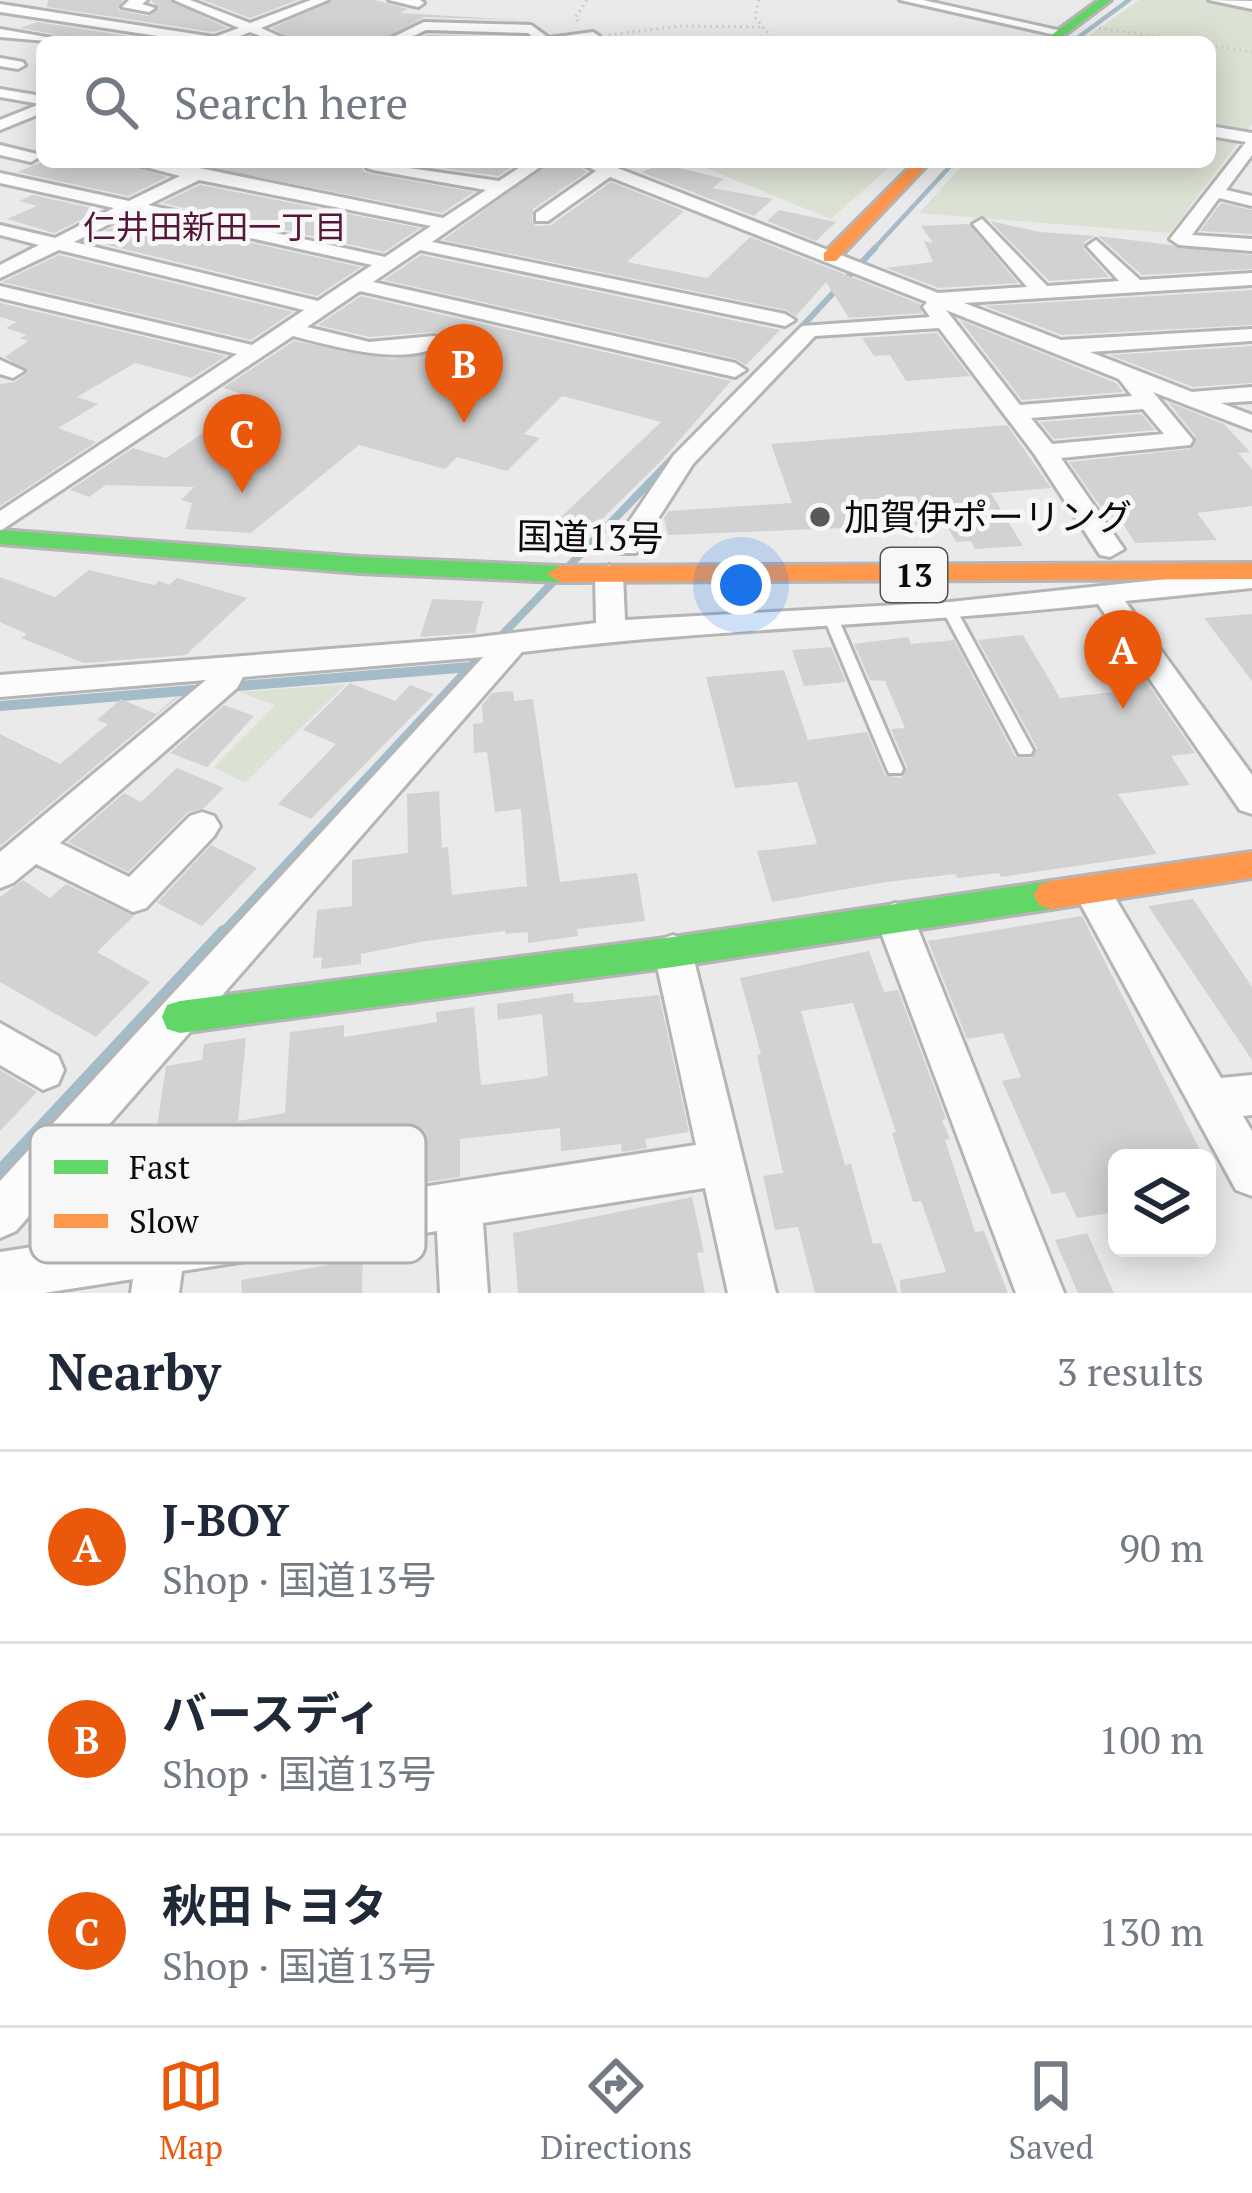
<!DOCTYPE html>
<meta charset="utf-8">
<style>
:root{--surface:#fff;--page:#f6f6f7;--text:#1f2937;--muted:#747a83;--line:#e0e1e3;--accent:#ea580c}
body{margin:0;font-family:"PT Serif","Noto Sans JP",serif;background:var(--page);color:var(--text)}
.controls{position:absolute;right:36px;bottom:36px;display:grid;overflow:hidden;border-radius:18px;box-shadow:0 6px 30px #0003}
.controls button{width:108px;height:108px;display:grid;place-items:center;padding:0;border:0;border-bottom:3px solid var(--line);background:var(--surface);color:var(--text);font:60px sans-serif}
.you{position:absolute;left:741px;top:585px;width:42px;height:42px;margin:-30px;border:9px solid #fff;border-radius:50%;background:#1a73e8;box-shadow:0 0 0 18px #1a73e833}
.badge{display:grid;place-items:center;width:78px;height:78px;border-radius:50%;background:var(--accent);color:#fff;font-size:39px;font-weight:700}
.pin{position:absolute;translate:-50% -99px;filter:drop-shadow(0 3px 6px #0008)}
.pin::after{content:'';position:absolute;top:63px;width:42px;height:36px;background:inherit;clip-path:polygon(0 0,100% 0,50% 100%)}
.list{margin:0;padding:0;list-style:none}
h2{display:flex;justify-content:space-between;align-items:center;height:156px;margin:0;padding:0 48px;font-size:51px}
h2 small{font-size:39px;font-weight:400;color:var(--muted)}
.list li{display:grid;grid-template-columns:78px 1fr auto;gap:36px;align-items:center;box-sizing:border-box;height:192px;padding:0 48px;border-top:3px solid var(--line)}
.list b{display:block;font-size:45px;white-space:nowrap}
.list p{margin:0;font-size:39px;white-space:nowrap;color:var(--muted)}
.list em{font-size:39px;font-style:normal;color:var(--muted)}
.icon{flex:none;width:66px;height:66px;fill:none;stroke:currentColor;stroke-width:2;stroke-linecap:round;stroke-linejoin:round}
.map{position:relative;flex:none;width:1252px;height:1293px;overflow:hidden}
.search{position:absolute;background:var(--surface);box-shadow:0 6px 30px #0003;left:36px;right:36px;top:36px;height:132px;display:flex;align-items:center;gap:30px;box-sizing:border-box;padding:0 42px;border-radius:18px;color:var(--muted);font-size:45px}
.sheet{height:732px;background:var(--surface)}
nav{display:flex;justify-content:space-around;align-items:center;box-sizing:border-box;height:168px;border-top:3px solid var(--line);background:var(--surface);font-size:33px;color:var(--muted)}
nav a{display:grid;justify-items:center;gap:6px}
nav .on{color:var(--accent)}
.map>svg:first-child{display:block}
.green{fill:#dbe1d3}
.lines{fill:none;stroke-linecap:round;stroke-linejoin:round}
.stream-far4{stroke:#a4bcc8;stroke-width:4.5}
.stream-far3{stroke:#a4bcc8;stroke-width:6}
.stream-far2{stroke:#a4bcc8;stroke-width:8}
.stream-far1{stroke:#a4bcc8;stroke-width:10}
.stream{stroke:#a4bcc8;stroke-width:14}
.building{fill:#d2d2d2}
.lane-casing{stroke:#b5b5b6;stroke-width:6}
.street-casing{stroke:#b5b5b6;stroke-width:6}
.fast-casing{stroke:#b5b5b6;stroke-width:6}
.slow-casing{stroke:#b5b5b6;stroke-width:6}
.path{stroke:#c9c9ca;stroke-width:3;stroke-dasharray:1.5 4.5;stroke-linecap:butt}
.lane{fill:#fcfcfc;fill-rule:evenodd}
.street{fill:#fcfcfc;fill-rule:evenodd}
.fast{fill:#63d668;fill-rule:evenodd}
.slow{fill:#ff974d;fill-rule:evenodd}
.poi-dot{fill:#59595a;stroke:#f7f7f8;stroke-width:4.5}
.labels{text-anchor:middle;stroke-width:10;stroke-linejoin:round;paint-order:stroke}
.far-neighbourhood-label{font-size:33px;fill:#541639;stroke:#f7f7f8}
.shield{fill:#f7f7f8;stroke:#525253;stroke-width:3}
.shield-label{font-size:33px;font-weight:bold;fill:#0b0b0c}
.poi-label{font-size:36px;fill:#0b0b0c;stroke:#f7f7f8;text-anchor:start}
.street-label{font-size:36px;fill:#0b0b0c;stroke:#f7f7f8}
.key{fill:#f7f7f8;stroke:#b0b0b1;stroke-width:3}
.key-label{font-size:33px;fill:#0b0b0c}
</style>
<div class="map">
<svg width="1252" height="1293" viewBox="0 0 1252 1293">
<rect width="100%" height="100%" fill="#eaeaeb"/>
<path class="green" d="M1139 0H1252V124L1170 233 919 213 966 162H1210V42H1080Z
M691 162H895L831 219Z
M346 684 245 783 214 767 275 705 239 692Z"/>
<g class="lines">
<path class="stream-far4" d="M1072 42 1129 0
M872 251 954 162"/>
<path class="stream-far3" d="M795 334 875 248"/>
<path class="stream-far2" d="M569 566 678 453
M498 639 553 582"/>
<path class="stream-far1" d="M239 686 470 667
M0 706 194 690
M221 935 486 651"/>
<path class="stream" d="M0 1172 224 932"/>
</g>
<path class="building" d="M48 0H123L118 10 148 16 159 9 151 0H170L227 28 214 32 47 7Z
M203 0H298L250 18Z
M332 0H375L408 9 400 13 519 20 424 17 381 42H296L272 28Z
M37 22 167 42H62L53 34 20 28Z
M427 35 525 37 526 42H411Z
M42 162H123L167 177 128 196 17 172Z
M181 162H362L363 171 372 174 474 192 442 213Z
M399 162H520L498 176Z
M551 162 575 163 587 172 533 209 532 221 536 226 551 225 611 182 684 211 627 262 707 278 750 237 920 304 922 313 849 318 826 282 796 316 786 310 443 240Z
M664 164 724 179 712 188 773 199 754 216 641 172Z
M200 185 420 228 384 252 162 203Z
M33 195 101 210 54 233 7 219 37 206 19 201Z
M1221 203 1252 210V234L1200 231Z
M779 210 836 222 816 241 767 221Z
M134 217 361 267 317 296 87 240Z
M990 221 1040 232 1095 236 1084 242V249L1109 277 1049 281Z
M969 224 1018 283 939 288 886 268 933 262 924 241 933 243 921 226Z
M1098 236 1252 255V269L1142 275Z
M59 255 293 312 251 340 2 282Z
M421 255 780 330 746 365 736 359 384 280Z
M1252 290V325L1062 335 985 306Z
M361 296 731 381 662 460 593 528 561 517 661 422 562 396 524 434 540 438 507 471 457 457 445 469 359 445 251 533 185 529 192 503 181 500 194 487 106 485 89 497 70 490 133 448 166 458 255 398 223 388 294 341 392 359 431 354 449 344 434 332 369 337 318 325Z
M0 303 226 356 192 378 135 363 77 397 98 404 58 428 96 442 0 506V384L15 382 28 372 5 357 28 341 20 338 27 335 6 328 17 322 0 317Z
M960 320 1116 383 1123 392 1022 400Z
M937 333 970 376 906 381 890 355 874 356 862 338Z
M1252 346V383L1193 387 1110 355Z
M1168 402 1224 424 1250 452 1238 453 1252 469V506L1197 513 1217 540 1135 543 1118 516 1110 517 1100 506 1069 462 1190 449 1196 437Z
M1141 414 1155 430 1054 439 1040 422Z
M1007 425 1051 488 991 493 1023 546 975 549 971 541 956 542 946 524 668 535 664 518 669 511 792 503 771 444Z
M89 570 154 585 159 581 169 585 177 578 247 598 186 655 84 663 21 638 27 634 0 622V577L55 597Z
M432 599 483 601 475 633 420 637Z
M1252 614V681L1204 618Z
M1023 635 1060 698 1113 692 1102 675 1139 671 1195 753 1171 756 1190 785 1118 794 1157 854 1001 877 999 873 958 878 955 874 886 882 772 902 757 851 817 844 797 782 735 788 706 677 784 670 808 740 867 732 885 775 901 778 907 767 891 729 905 728 885 681 870 680 854 644 908 637 911 644 954 640 1015 756 1031 758 1037 748 978 640Z
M831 647 846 682 804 686 792 650Z
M350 683 395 701 410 685 434 694 311 819 278 804 336 744 303 730Z
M513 691 514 701 533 699 560 882 637 873 645 921 577 929 578 936 528 943V932L506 934 505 931 426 941 361 954V964L321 969 322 957 313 958 317 910 352 906V860L408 853 407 794 439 791 442 848 448 847 452 895 527 886 521 809 495 812 487 752 474 753 473 724 483 723 482 705 492 693Z
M176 697 177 698 0 846V734L60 764 108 724 97 720 121 699 156 714Z
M224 705 254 716 207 767 170 753Z
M177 768 224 788 204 808 187 813 128 872 68 842 124 793 141 802Z
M211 845 257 868 202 926 157 903Z
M23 880 50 898 66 884 134 916 97 952 150 982 96 1037 0 982V897Z
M1193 899 1252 987V1060L1148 906Z
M1082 916 1204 1158H1117V1212L1077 1218 1065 1192 1052 1194 1002 1081 1021 1077 1003 1033 967 1039 928 941Z
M869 951 884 992 898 990 946 1119 942 1120 950 1139 945 1140 975 1232 984 1231 1008 1293H901L900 1280 946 1272 921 1201 913 1202 892 1133 896 1132 853 1003 801 1011 845 1165 851 1164 873 1244 881 1243 898 1293H815L798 1227 775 1230 763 1176 783 1173 757 1055 761 1054 740 978Z
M573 993 574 1002 582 1003 659 995 689 1132 645 1139 647 1148 622 1152 621 1144 561 1151 560 1128 460 1139V1177L398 1186 399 1158 345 1167 344 1195 294 1202 297 1173 248 1181 243 1210 217 1214 223 1183 152 1195 147 1225 98 1232 122 1130 157 1127 166 1066 202 1060 204 1044 246 1038 238 1121 285 1113 290 1032 344 1025V1037L437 1022 436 1012 474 1007 481 1085 539 1078 548 1075 542 1014 498 1020 497 1004Z
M0 1070 37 1092 0 1131Z
M692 1197 704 1252 697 1253 705 1293H518L513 1233Z
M1087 1233 1114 1293H1078L1055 1240Z
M363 1249 362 1293H242L241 1280 328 1265V1255Z"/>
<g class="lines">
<g class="lane-casing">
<path id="lane" d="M950 606 957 611 1033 750 1031 754H1019L1017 750 943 611Z
M831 613 838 618 903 769 901 773H889L887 769 824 618Z"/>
</g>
<g class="street-casing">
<path id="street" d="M129 0H147L142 4 155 8 149 12 122 7Z
M174 0H190L250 23 311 0H328L261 28 292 42H275L250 32 225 42H197L0 12V4L214 37 239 28Z
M389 0H420L424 3 418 7Z
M900 0H923L1066 32 1060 36Z
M1209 0 1252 1V9Z
M424 22 531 25 549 38 593 32 599 36 576 42H538L528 33 426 30 401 42 385 41Z
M0 29 52 38 58 42 0 37Z
M0 58 23 62 25 65 18 69 0 66Z
M0 89 42 96V113L0 130V120L40 104 0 97Z
M1210 126 1252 133V155L1226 190 1252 196V206L1219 198 1192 235 1252 239V251L1179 245 1170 239 1246 142 1210 136Z
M0 145 37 154 39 157 31 162 0 155Z
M127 162 199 168 443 218 486 190 373 170 367 168V162L499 181 528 162H547L432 242 785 314 795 320 785 326 420 250 373 282 735 363 746 370 735 377 360 291 307 327 369 342 434 336 445 342C410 369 333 346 293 336L0 531V511L237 354 0 298V286L252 345 304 310 59 250 0 278V265L39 245 0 235V225L55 238 114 208 0 183V173L129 201 180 176ZM199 180 431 226 385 257 148 205ZM133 212 372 265 318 301 74 242Z
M579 162H602L938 293 1027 287 973 224 982 219 1047 286 1119 281 1087 246 1096 240 1140 280 1252 273V285L964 303 1061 340 1252 329V341L1090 352 1192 392 1252 387V401L1221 403 1252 415V430L1153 392 1193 440 1190 445 1061 458 1124 549 1110 557 1100 555 1035 455 939 328 815 336 693 464 636 553H616L612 547 674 455 802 326 930 317 923 307 927 302 610 177 548 221H536V213L596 171ZM946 310 1119 379 1132 396 1020 405ZM1143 409 1164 434 1052 444 1031 418Z
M0 360 24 371 13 378 0 374Z
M609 565 623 574 625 620 950 602 1252 570V588L1125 601 1252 775V814L1240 810 1098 604C906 625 713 628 522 652L16 1231 0 1238V1181L483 657 243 677 237 688 60 843 129 877 190 816 202 812 214 816 220 826 214 836 146 908 133 912 36 864 13 883 0 888V852L206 680 0 697V675L471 638 596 623 595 574Z
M1091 875 1104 879 1221 1078 1252 1075V1115L1243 1116 1252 1131V1196L1236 1190 1073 890 1078 879Z
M895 903 908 908 914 919 1064 1293H1016L876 919 882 908Z
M673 935 687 940 692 952 776 1293H728L705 1188 483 1223 488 1293H440L437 1231 182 1271 179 1293H131L133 1279 44 1293H0V1252L696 1145 654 952 659 940Z
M0 1023 58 1056 64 1070 58 1084 43 1090 0 1065Z"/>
</g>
<g class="fast-casing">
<path id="fast" d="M1099 0H1111L1055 42H1042Z
M0 530 360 557 560 566 573 574 560 582 360 573 0 544Z
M1051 881 1063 885 1068 895 1063 905 1051 909 673 967 180 1033 167 1029 162 1017 167 1005 180 1001 673 937Z"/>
</g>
<g class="slow-casing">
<path id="slow" d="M915 162H930L836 261H824V253Z
M1252 563V579L560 582 547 574 560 566Z
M1252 852V878L1051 909 1039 905 1034 895 1039 885 1051 881Z"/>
</g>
<path class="path" d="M759 0 755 17 775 42
M578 21 575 18 587 0
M1099 28 1191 42
M609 35 679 26 761 27
M1210 45 1252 52"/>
<use href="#lane" class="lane"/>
<use href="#street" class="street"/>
<use href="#fast" class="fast"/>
<use href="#slow" class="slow"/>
</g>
<circle class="poi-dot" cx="820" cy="517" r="12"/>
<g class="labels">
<g class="far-neighbourhood-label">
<text x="215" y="239">仁井田新田一丁目</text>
</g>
<rect class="shield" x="881" y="548" width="66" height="54" rx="9"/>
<g class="shield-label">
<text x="914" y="587">13</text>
</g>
<g class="poi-label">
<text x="844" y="530">加賀伊ポーリング</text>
</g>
<g class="street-label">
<text transform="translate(590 537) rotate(1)" y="13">国道13号</text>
</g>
</g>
<rect x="30" y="1125" width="396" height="138" rx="18" class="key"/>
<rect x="54" y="1160" width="54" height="14" fill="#63d668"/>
<rect x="54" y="1214" width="54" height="14" fill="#ff974d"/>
<g class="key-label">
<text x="129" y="1179">Fast</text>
<text x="129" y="1233">Slow</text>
</g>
</svg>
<div class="controls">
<button><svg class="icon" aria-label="layers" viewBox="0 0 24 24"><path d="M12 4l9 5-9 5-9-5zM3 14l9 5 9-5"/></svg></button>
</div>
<div class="you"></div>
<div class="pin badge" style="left:1123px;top:709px">A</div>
<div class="pin badge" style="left:464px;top:423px">B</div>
<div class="pin badge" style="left:242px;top:493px">C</div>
<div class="search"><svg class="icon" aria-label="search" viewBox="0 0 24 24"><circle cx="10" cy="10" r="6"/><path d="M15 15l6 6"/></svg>Search here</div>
</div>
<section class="sheet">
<h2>Nearby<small>3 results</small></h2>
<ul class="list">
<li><span class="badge">A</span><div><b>J-BOY</b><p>Shop · 国道13号</p></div><em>90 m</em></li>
<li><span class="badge">B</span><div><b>バースディ</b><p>Shop · 国道13号</p></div><em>100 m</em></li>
<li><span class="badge">C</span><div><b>秋田トヨタ</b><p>Shop · 国道13号</p></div><em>130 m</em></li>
</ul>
</section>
<nav>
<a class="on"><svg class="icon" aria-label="map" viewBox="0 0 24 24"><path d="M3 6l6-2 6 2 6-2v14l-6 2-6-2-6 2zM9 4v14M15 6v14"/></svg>Map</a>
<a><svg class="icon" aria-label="directions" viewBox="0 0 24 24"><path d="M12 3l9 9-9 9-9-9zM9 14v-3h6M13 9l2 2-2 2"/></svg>Directions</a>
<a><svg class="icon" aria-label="saved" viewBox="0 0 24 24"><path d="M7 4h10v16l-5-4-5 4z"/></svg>Saved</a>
</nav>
